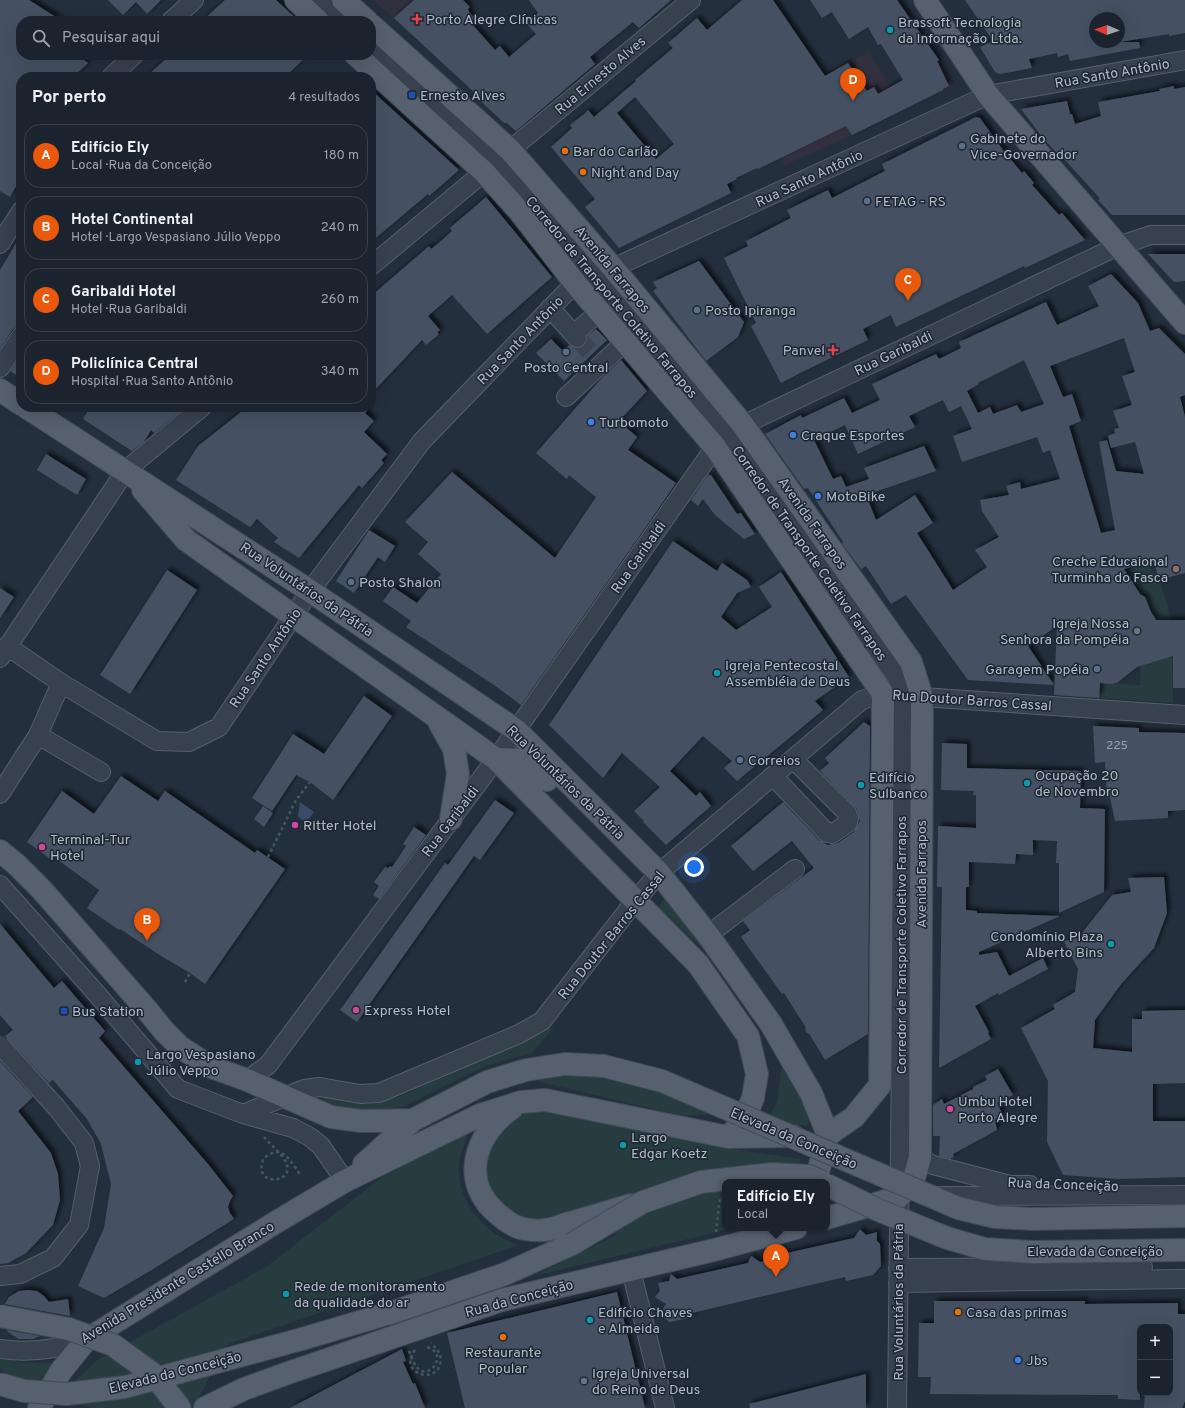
<!DOCTYPE html>
<html lang="pt">
<meta charset="utf-8">
<style>
:root{--surface:#1b232e;--page:#282f3a;--text:#f1f3f6;--muted:#a0a4aa;--line:#39404a;--accent:#ea580c}
body{margin:0;font-family:Overpass,sans-serif;background:var(--page);color:var(--text)}
.controls{position:absolute;right:12px;bottom:12px;display:grid;overflow:hidden;border-radius:8px;box-shadow:0 4px 16px #0002}
.controls button{width:36px;height:36px;display:grid;place-items:center;padding:0;border:0;border-bottom:1px solid var(--line);background:var(--surface);color:var(--text);font:20px sans-serif}
.compass{position:absolute;left:1089px;top:12px;width:36px;height:36px;border-radius:50%;background:var(--surface);box-shadow:0 4px 16px #0002;rotate:272deg}
.you{position:absolute;left:694px;top:867px;width:14px;height:14px;margin:-10px;border:3px solid #fff;border-radius:50%;background:#1a73e8;box-shadow:0 0 0 6px #1a73e833}
.badge{display:grid;place-items:center;width:26px;height:26px;border-radius:50%;background:var(--accent);color:#fff;font-size:13px;font-weight:700}
.pin{position:absolute;translate:-50% -33px;filter:drop-shadow(0 1px 2px #0008)}
.pin::after{content:'';position:absolute;top:21px;width:14px;height:12px;background:inherit;clip-path:polygon(0 0,100% 0,50% 100%)}
.popup{position:absolute;left:722px;top:1179px;width:108px;height:52px;box-sizing:border-box;display:grid;place-content:center;border-radius:8px;background:var(--surface);filter:drop-shadow(0 1px 3px #0005);font-size:13px;white-space:nowrap;color:var(--muted)}
.popup b{font-size:15px;color:var(--text)}
.popup::after{content:'';position:absolute;left:50%;top:100%;margin-left:-8px;border:8px solid transparent;border-top-color:var(--surface)}
.list{margin:0;padding:0;list-style:none}
h2{display:flex;justify-content:space-between;align-items:center;height:52px;margin:0;padding:0 16px;font-size:17px}
h2 small{font-size:13px;font-weight:400;color:var(--muted)}
.list li{display:grid;grid-template-columns:26px 1fr auto;gap:12px;align-items:center;box-sizing:border-box;height:64px;margin:0 8px 8px;padding:0 8px;border:1px solid var(--line);border-radius:16px}
.list b{display:block;font-size:15px;white-space:nowrap}
.list p{margin:0;font-size:13px;white-space:nowrap;color:var(--muted)}
.list em{font-size:13px;font-style:normal;color:var(--muted)}
.icon{flex:none;width:22px;height:22px;fill:none;stroke:currentColor;stroke-width:2;stroke-linecap:round;stroke-linejoin:round}
.map{position:relative;flex:none;width:1185px;height:1408px;overflow:hidden}
.search{position:absolute;background:var(--surface);box-shadow:0 4px 16px #0002;left:16px;top:16px;width:360px;height:44px;display:flex;align-items:center;gap:10px;box-sizing:border-box;padding:0 14px;border-radius:16px;color:var(--muted);font-size:15px}
.panel{position:absolute;background:var(--surface);box-shadow:0 4px 16px #0002;left:16px;top:72px;width:360px;height:340px;border-radius:16px}
.map>svg:first-child{display:block}
.medical{fill:#32303f}
.green{fill:#263c3f}
.water{fill:#394c67}
.building{fill:#455162;fill-rule:evenodd;filter:url(#shadow)}
.lines{fill:none;stroke-linecap:round;stroke-linejoin:round}
.minor-tunnel{stroke:#3a4453;stroke-width:18;stroke-dasharray:18 9;stroke-linecap:butt}
.minor-casing{stroke:#565f6c;stroke-width:20}
.major-casing{stroke:#414a57;stroke-width:24}
.path{stroke:#44595c;stroke-width:2.5;stroke-dasharray:3 3;stroke-linecap:butt}
.minor{stroke:#38414e;stroke-width:18}
.major{stroke:#56606e;stroke-width:22}
.minor-bridge-casing{stroke:#565f6c;stroke-width:20;stroke-linecap:butt}
.major-bridge-casing{stroke:#414a57;stroke-width:24;stroke-linecap:butt}
.minor-bridge{stroke:#38414e;stroke-width:18}
.major-bridge{stroke:#56606e;stroke-width:22}
.health-dot{fill:#e0444e;stroke:#1d2633;stroke-width:1.5}
.culture-dot{fill:#0f9aa8;stroke:#1d2633;stroke-width:1.5}
.transit-dot{fill:#1a4fb4;stroke:#1d2633;stroke-width:1.5}
.service-dot{fill:#5c6f8a;stroke:#1d2633;stroke-width:1.5}
.food-dot{fill:#e8710a;stroke:#1d2633;stroke-width:1.5}
.shop-dot{fill:#3f7fe0;stroke:#1d2633;stroke-width:1.5}
.education-dot{fill:#8d6e63;stroke:#1d2633;stroke-width:1.5}
.worship-dot{fill:#6b7280;stroke:#1d2633;stroke-width:1.5}
.hotel-dot{fill:#d1479c;stroke:#1d2633;stroke-width:1.5}
.labels{text-anchor:middle;stroke-width:3;stroke-linejoin:round;paint-order:stroke}
.number-label{font-size:12px;fill:#98a1af}
.poi-label{font-size:14px;fill:#b4bcc9;stroke:#1d2633;text-anchor:start}
.street-label{font-size:14px;fill:#b4bcc9;stroke:#1d2633}
</style>
<div class="map">
<svg width="1185" height="1408" viewBox="0 0 1185 1408">
<defs>
<filter id="shadow"><feDropShadow dx="3.5" dy="-3.5" stdDeviation="2" flood-color="#0009"/></filter>
</defs>
<rect width="100%" height="100%" fill="#242f3e"/>
<path class="medical" d="M374 0H462L416 39Z
M869 51 890 87 939 61 954 86 852 135 785 165 759 115Z"/>
<path class="green" d="M1143 538 1152 573H1157L1172 620 1173 703 1099 698 1100 683 1140 685 1141 665 1164 658 1144 592 1140 594 1126 572 1136 565Z
M670 892 770 1027 812 1108 808 1126 768 1119 777 1102 782 1066 766 1029 704 950 658 907Z
M555 1026 532 1053 485 1066 405 1106 361 1113 319 1101 327 1096 362 1103 401 1096Z
M566 1075 602 1076 661 1089 715 1114 684 1116 536 1081Z
M546 1111 727 1148 801 1159 792 1182H725V1228H734L534 1276 616 1235 599 1202 567 1219 544 1224 508 1214 486 1186 485 1151 495 1134 521 1113Z
M470 1130C465 1143 458 1157 459 1171 459 1197 476 1221 497 1235 503 1239 511 1242 519 1245L228 1344 193 1408H91L59 1396 96 1361 266 1267 390 1171Z
M0 1358 19 1362 55 1363 34 1387 7 1374 0 1369Z"/>
<path class="water" d="M300 802 314 812 306 822 298 817Z"/>
<path class="building" d="M0 0H29L62 21H21V55H77L88 63 73 77H21V178L10 197 0 191Z
M108 0H161L147 14 136 2 123 15Z
M225 0H276L299 21H202Z
M414 0H463L470 7 468 9 469 12 475 19 471 23 495 50 500 46 509 57 536 34 526 23 538 13 529 0H671L639 28 633 22 590 57 595 64 516 131 507 123H504L474 95 475 93 394 18Z
M742 0H773L825 76 848 63 867 91 874 87 878 94 903 80 881 44 878 45 868 27 849 39 832 12 822 18 810 0H897L939 60 937 61 949 86 943 89V90L852 135 846 126 758 169 757 168 736 178 737 179 727 184 731 193 619 248 585 207 595 199 551 147 572 128 570 125 584 114 588 110 594 117 636 81 635 80 673 48 668 43 697 18 707 30ZM635 97 674 144 656 159 617 113Z
M965 0H1185V33L1169 36V34L1120 42H1139L1140 48 1070 61 1068 54 1058 57 1057 53 1029 59 1032 68 1000 74 995 72 980 47 993 41ZM1095 18H1119V42H1095Z
M170 55H308L285 77H146Z
M1174 86V89L1185 87V215H1112L1098 200 1100 199 1096 194 1065 160H1063L1042 137 1021 109 1067 101 1070 114H1072L1075 124 1101 116 1098 102 1160 91 1159 89Z
M371 90 459 170 429 196 428 194 371 242Z
M976 117 980 118 1003 150 1022 173 1024 171 1034 183 1032 185 1059 215 1062 213 1085 240 1025 268 1024 266 896 327 891 315 863 329 868 340 800 373 781 383 751 326 756 323 724 258 748 246 746 241 791 218 787 210 828 190 832 198 885 171 882 164Z
M486 197 552 277 487 334 452 295 428 316 440 330 437 332 439 334 437 336 426 345 422 340 371 394V296L429 246 431 249 441 241 452 231 450 228Z
M21 235V326L16 327 12 330 0 349V270Z
M1148 254H1185V281L1174 282Z
M699 261 744 322 738 337 706 361 653 291 657 288 653 282Z
M1111 274 1138 303 1150 331 1159 328 1185 354V395L1180 397 1185 417V573L1159 580 1154 561 1124 569 1140 594 1145 597 1151 612 1156 620H1185V688H1173V656L1137 667 1118 682 1113 684 1100 683 1099 698 1054 695 1057 626 1028 646 1054 685 968 680 906 595 891 604 866 566 861 569 842 544 843 542 808 488 804 489 765 434 801 415 802 418 844 398 852 413 880 400 872 384 936 354 939 359 961 348 959 342 1046 302 1057 325 1099 306 1088 286ZM1124 338 1135 372 1122 376 1132 405 1113 411 1119 428 1114 429 1115 433 1108 436 1111 448 1135 442 1144 474 1116 471 1107 440 1099 442 1115 530 1101 533 1069 426 1081 421 1072 394 1063 397 1050 366ZM1024 360 1044 404 1021 412 1017 405 993 414 990 407 978 413 967 391 979 384 978 383ZM943 400 949 412 961 406 972 429 953 436 962 462 1037 437 1043 453 1050 450 1060 479 1021 489 1020 482 1006 486 1009 495 980 500 982 511 999 537 975 550 987 567 953 590 917 533 933 523 915 495 876 520 866 495 936 471 924 446 864 468 869 479 846 487 841 476 833 479 814 440 845 425 858 454 915 427 909 416Z
M596 329 607 340 564 381 536 353 551 339 563 351 569 345 574 348H580L584 346 587 342V336Z
M21 355V378L10 371Z
M621 360 647 391 619 421 637 437 628 450 676 483 643 531 521 705 494 685 406 627 411 621 383 601 393 587 417 603 441 574 418 554 428 542 405 522 452 472 555 558 596 497 569 475 567 479 536 453 601 379Z
M90 407H186L154 433 151 430 144 442 132 451 83 419Z
M237 407H370L365 413 374 421 364 432 387 454 381 460 384 463 362 488 359 485 299 558 274 542 278 538 257 519 250 527 176 480 198 446 241 412Z
M46 454 86 479 77 495 37 470Z
M708 475H711L737 514 741 513 755 534 744 539 715 515 703 499 698 506 691 500Z
M369 530 395 546 385 562 378 557 354 593 336 581Z
M673 541 717 571 722 563 747 580 751 587 737 593 721 617 736 630 772 607 759 587 781 572 849 677 815 701 823 710 737 781 724 768 732 761 703 736 670 771 696 796 700 792 711 806 666 845 643 822 644 821 634 811 660 787 622 753 603 778 549 725Z
M167 570 197 590 130 694 100 675Z
M0 588 14 597 0 618Z
M364 696 392 716 333 800 310 782 296 775 272 811 252 798 293 734 324 754Z
M864 722 870 726 868 1034 825 1060 810 1035 806 1032 805 1026 784 993 782 994 741 937 750 930 743 921 814 868 792 841 753 871 731 846 783 802 819 840 828 845 838 843 854 832 860 821 857 809 820 771 829 763 825 758Z
M1093 726 1139 728V732L1185 733V810L1168 811V818L1115 821 1110 797 1107 798 1105 762 1095 763Z
M942 743 967 744V768L1081 771 1080 808 1105 809 1104 892 1059 913V863H1056L1057 841 1033 840V855L1016 854 1015 864 969 862V887H966V910L977 911V913L1060 916 979 952V955L997 952 1009 976 1043 958 1048 969 999 995 998 993 975 1006 989 1032 988 1033 991 1039 939 1068 942 887H937L938 826 976 828V795H973L974 791 941 790Z
M121 776 158 801 165 791 255 853 257 850 285 869 205 984 190 973 163 957 120 929 119 930 87 908 99 890 54 857 52 860 27 842 62 791 94 814Z
M495 800 514 813 480 860 474 856 357 1022 340 1010 445 863 448 865Z
M263 806 273 813 264 827 254 819Z
M414 827 426 835 379 899 373 895 379 886 374 882 385 867 388 868 390 866 392 867 406 846 403 844Z
M1164 877 1167 913 1154 948 1122 983 1095 1020 1093 1048 1132 1052V1019H1142V1011L1185 1010V1083L1153 1084V1121H1185V1177L1119 1179 1063 1175 1047 1142 1048 1081 1021 1028 1055 1009 1053 1005 1075 992 1078 969 1064 941 1078 938 1112 895 1131 892 1128 878Z
M0 924 54 988 62 981 105 1031 99 1038 208 1164 233 1196 230 1201 228 1207 230 1213 234 1219 150 1271 104 1298 78 1286 104 1228 111 1184 101 1144 87 1119 53 1080 49 1083 5 1036 13 1030 0 1015Z
M0 1061 33 1097 18 1111 51 1153 58 1174 60 1200 53 1225 26 1253 8 1263 0 1264Z
M998 1069 1013 1095 997 1103 1003 1115 995 1120 997 1130 953 1154 954 1157 950 1159 939 1156 940 1136H933V1105L942 1099 944 1104 973 1089V1087L987 1080 985 1076Z
M860 1229 866 1235 877 1232V1241L880 1244 881 1266 873 1275 846 1281 845 1277 692 1313 693 1317 670 1322 659 1315 666 1304 655 1297 660 1291 658 1283 669 1281 671 1274 677 1279 748 1263 751 1256 760 1262 775 1258 780 1249 787 1253 854 1238Z
M28 1290 37 1291 44 1296 49 1302 68 1299 70 1316 5 1304 9 1297 19 1291Z
M617 1292 645 1408H465L447 1333Z
M934 1301H1085V1304L1178 1303V1314H1185V1401L1182 1408H1144L1145 1393H1170V1327H1140V1400L1118 1399V1395L930 1394 931 1377H918L919 1323H934Z
M7 1330 40 1336 33 1339H19L8 1332Z
M402 1349 406 1361 403 1362 413 1384 415 1383 425 1408H290Z
M866 1374V1408H750L749 1404Z"/>
<g class="lines">
<path class="minor-tunnel" d="M577 338 592 354"/>
<g class="minor-casing">
<path id="minor" d="M319 0 342 21
M171 21 194 0
M371 47 497 161 595 275 729 436 897 677 902 694 901 1057 897 1408
M111 77 134 55
M510 150 691 0
M0 244 21 211
M371 266 484 172
M550 308 577 338
M574 334 599 312
M0 368 21 336
M566 397 625 342
M7 646 61 683 157 741 189 742 219 727 310 591 422 441 575 283 613 268 988 95 1185 60
M0 658 126 470 202 407
M38 735 101 772
M773 776 827 833 832 834 848 823 849 818 847 813 793 759
M0 794 38 735 61 683
M0 885 96 993 178 1089 243 1114 293 1128 310 1137 321 1146 345 1181
M708 935 795 869
M247 1080 268 1065 496 759 715 447 743 425 1118 246 1151 235H1185
M243 1114 304 1089 320 1087 360 1094 379 1093 519 1034 542 1021 635 901 659 873 862 700 883 694H902L922 697 1185 715
M920 1158 933 1165 1010 1185H1030
M935 1196 1185 1195
M898 1268 1143 1267
M631 1270 665 1408
M0 1276 20 1274 53 1258 79 1225 90 1166 84 1143 57 1108
M898 1283 1185 1279
M0 1349C28 1353 59 1349 86 1340"/>
</g>
<g class="major-casing">
<path id="major" d="M296 0 318 21
M343 0 367 21
M925 0 988 95 1185 323
M371 25 510 150 613 268 743 425 911 662 922 697 920 1158 914 1178 899 1197 827 1218
M356 55 484 172 520 212 575 283 715 447 883 694 880 1085 854 1117 828 1135
M0 390 21 404
M26 407 310 591 516 730 659 873 708 935 771 1024 811 1093 828 1135 820 1165 815 1182
M143 490 186 540 496 759 698 964 748 1036 757 1074 753 1098 743 1122 728 1137
M439 722 454 749 458 774 451 819
M496 759 526 760 547 780
M0 851 16 864 42 890 147 1010 164 1031 180 1047 211 1067 247 1080 331 1117 361 1121 413 1120
M512 1108C474 1134 459 1183 499 1215 506 1221 516 1228 525 1229 531 1230 538 1231 543 1230 552 1230 561 1225 570 1223 590 1217 611 1211 631 1205
M364 1164 413 1120 487 1082
M302 1339 393 1312 505 1274 572 1244
M39 1408 61 1371 86 1340 278 1221 345 1181 480 1115 521 1102 545 1100 728 1137 793 1136
M205 1408 244 1389 288 1373 502 1300 714 1250 796 1228"/>
</g>
<path class="path" d="M268 857 296 800 310 782
M185 982 190 973
M264 1137C270 1144 282 1154 286 1162 296 1183 256 1187 262 1163 263 1159 266 1156 270 1154 284 1146 293 1165 300 1174
M716 1232 720 1197
M415 1350C398 1370 432 1386 440 1365 441 1361 441 1356 439 1353 437 1349 434 1346 431 1343
M409 1351C411 1356 413 1362 416 1366 428 1384 451 1352 426 1347"/>
<use href="#minor" class="minor"/>
<use href="#major" class="major"/>
<g class="minor-bridge-casing">
<path id="minor-bridge" d="M0 1045 57 1108"/>
</g>
<g class="major-bridge-casing">
<path id="major-bridge" d="M487 1082 526 1070 565 1064 604 1066 662 1081 958 1208 995 1217 1033 1219 1185 1216
M827 1185 878 1210 947 1238 985 1249 1033 1252 1185 1250
M572 1244 643 1202 701 1182 771 1174 809 1176 822 1182
M0 1316 69 1329 113 1345 153 1374 180 1408
M0 1384 24 1391 67 1394 125 1387 302 1339"/>
</g>
<use href="#minor-bridge" class="minor-bridge"/>
<use href="#major-bridge" class="major-bridge"/>
</g>
<g class="health-dot">
<path d="M415 13h4v4h4v4h-4v4h-4v-4h-4v-4h4z"/>
<path d="M831 344h4v4h4v4h-4v4h-4v-4h-4v-4h4z"/>
</g>
<g class="culture-dot">
<circle cx="890" cy="30" r="4"/>
<circle cx="717" cy="673" r="4"/>
<circle cx="1027" cy="783" r="4"/>
<circle cx="861" cy="785" r="4"/>
<circle cx="1111" cy="944" r="4"/>
<circle cx="138" cy="1062" r="4"/>
<circle cx="623" cy="1145" r="4"/>
<circle cx="286" cy="1294" r="4"/>
<circle cx="590" cy="1320" r="4"/>
</g>
<g class="transit-dot">
<rect x="408" y="91" width="8" height="8" rx="2"/>
<rect x="60" y="1007" width="8" height="8" rx="2"/>
</g>
<g class="service-dot">
<circle cx="962" cy="146" r="4"/>
<circle cx="867" cy="201" r="4"/>
<circle cx="697" cy="310" r="4"/>
<circle cx="566" cy="352" r="4"/>
<circle cx="351" cy="582" r="4"/>
<circle cx="1097" cy="669" r="4"/>
<circle cx="740" cy="760" r="4"/>
</g>
<g class="food-dot">
<circle cx="565" cy="151" r="4"/>
<circle cx="583" cy="172" r="4"/>
<circle cx="958" cy="1312" r="4"/>
<circle cx="503" cy="1337" r="4"/>
</g>
<g class="shop-dot">
<circle cx="591" cy="422" r="4"/>
<circle cx="793" cy="435" r="4"/>
<circle cx="818" cy="496" r="4"/>
<circle cx="1018" cy="1360" r="4"/>
</g>
<circle class="education-dot" cx="1176" cy="569" r="4"/>
<g class="worship-dot">
<circle cx="1137" cy="631" r="4"/>
<circle cx="584" cy="1381" r="4"/>
</g>
<g class="hotel-dot">
<circle cx="295" cy="825" r="4"/>
<circle cx="42" cy="847" r="4"/>
<circle cx="356" cy="1010" r="4"/>
<circle cx="950" cy="1109" r="4"/>
</g>
<g class="labels">
<g class="number-label">
<text x="1117" y="749">225</text>
</g>
<g class="poi-label">
<text x="426" y="24">Porto Alegre Clínicas</text>
<text x="898" y="27">Brassoft Tecnologia<tspan x="898" dy="16">da Informação Ltda.</tspan></text>
<text x="420" y="100">Ernesto Alves</text>
<text x="970" y="143">Gabinete do<tspan x="970" dy="16">Vice-Governador</tspan></text>
<text x="573" y="156">Bar do Carlão</text>
<text x="591" y="177">Night and Day</text>
<text x="875" y="206">FETAG - RS</text>
<text x="705" y="315">Posto Ipiranga</text>
<text x="825" y="355" text-anchor="end">Panvel</text>
<text x="566" y="372" text-anchor="middle">Posto Central</text>
<text x="599" y="427">Turbomoto</text>
<text x="801" y="440">Craque Esportes</text>
<text x="826" y="501">MotoBike</text>
<text x="1168" y="566" text-anchor="end">Creche Educaional<tspan x="1168" dy="16">Turminha do Fasca</tspan></text>
<text x="359" y="587">Posto Shalon</text>
<text x="1129" y="628" text-anchor="end">Igreja Nossa<tspan x="1129" dy="16">Senhora da Pompéia</tspan></text>
<text x="725" y="670">Igreja Pentecostal<tspan x="725" dy="16">Assembléia de Deus</tspan></text>
<text x="1089" y="674" text-anchor="end">Garagem Popéia</text>
<text x="748" y="765">Correios</text>
<text x="1035" y="780">Ocupação 20<tspan x="1035" dy="16">de Novembro</tspan></text>
<text x="869" y="782">Edifício<tspan x="869" dy="16">Sulbanco</tspan></text>
<text x="303" y="830">Ritter Hotel</text>
<text x="50" y="844">Terminal-Tur<tspan x="50" dy="16">Hotel</tspan></text>
<text x="1103" y="941" text-anchor="end">Condomínio Plaza<tspan x="1103" dy="16">Alberto Bins</tspan></text>
<text x="364" y="1015">Express Hotel</text>
<text x="72" y="1016">Bus Station</text>
<text x="146" y="1059">Largo Vespasiano<tspan x="146" dy="16">Júlio Veppo</tspan></text>
<text x="958" y="1106">Umbu Hotel<tspan x="958" dy="16">Porto Alegre</tspan></text>
<text x="631" y="1142">Largo<tspan x="631" dy="16">Edgar Koetz</tspan></text>
<text x="294" y="1291">Rede de monitoramento<tspan x="294" dy="16">da qualidade do ar</tspan></text>
<text x="598" y="1317">Edifício Chaves<tspan x="598" dy="16">e Almeida</tspan></text>
<text x="966" y="1317">Casa das primas</text>
<text x="503" y="1357" text-anchor="middle">Restaurante<tspan x="503" dy="16">Popular</tspan></text>
<text x="1026" y="1365">Jbs</text>
<text x="592" y="1378">Igreja Universal<tspan x="592" dy="16">do Reino de Deus</tspan></text>
</g>
<g class="street-label">
<text transform="translate(1112 73) rotate(-10)" y="5">Rua Santo Antônio</text>
<text transform="translate(600 75) rotate(-40)" y="5">Rua Ernesto Alves</text>
<text transform="translate(809 178) rotate(-25)" y="5">Rua Santo Antônio</text>
<text transform="translate(613 269) rotate(50)" y="5">Avenida Farrapos</text>
<text transform="translate(612 297) rotate(50)" y="5">Corredor de Transporte Coletivo Farrapos</text>
<text transform="translate(520 340) rotate(-46)" y="5">Rua Santo Antônio</text>
<text transform="translate(893 353) rotate(-26)" y="5">Rua Garibaldi</text>
<text transform="translate(813 523) rotate(55)" y="5">Avenida Farrapos</text>
<text transform="translate(810 553) rotate(55)" y="5">Corredor de Transporte Coletivo Farrapos</text>
<text transform="translate(638 557) rotate(-55)" y="5">Rua Garibaldi</text>
<text transform="translate(307 589) rotate(34)" y="5">Rua Voluntários da Pátria</text>
<text transform="translate(265 658) rotate(-56)" y="5">Rua Santo Antônio</text>
<text transform="translate(972 700) rotate(4)" y="5">Rua Doutor Barros Cassal</text>
<text transform="translate(566 782) rotate(44)" y="5">Rua Voluntários da Pátria</text>
<text transform="translate(450 821) rotate(-53)" y="5">Rua Garibaldi</text>
<text transform="translate(921 874) rotate(-90)" y="5">Avenida Farrapos</text>
<text transform="translate(611 935) rotate(-51)" y="5">Rua Doutor Barros Cassal</text>
<text transform="translate(901 945) rotate(-90)" y="5">Corredor de Transporte Coletivo Farrapos</text>
<text transform="translate(794 1138) rotate(23)" y="5">Elevada da Conceição</text>
<text transform="translate(1063 1184) rotate(2)" y="5">Rua da Conceição</text>
<text x="1095" y="1256">Elevada da Conceição</text>
<text transform="translate(177 1282) rotate(-31)" y="5">Avenida Presidente Castello Branco</text>
<text transform="translate(519 1298) rotate(-15)" y="5">Rua da Conceição</text>
<text transform="translate(898 1302) rotate(-90)" y="5">Rua Voluntários da Pátria</text>
<text transform="translate(175 1372) rotate(-14)" y="5">Elevada da Conceição</text>
</g>
</g>
</svg>
<div class="controls">
<button>+</button>
<button>−</button>
</div>
<svg class="compass" viewBox="-18 -18 36 36"><path d="M0-13l5 13h-10z" fill="#e53935"/><path d="M0 13l5-13h-10z" fill="#a0a4aa"/></svg>
<div class="you"></div>
<div class="pin badge" style="left:776px;top:1277px">A</div>
<div class="popup"><b>Edifício Ely</b>Local</div>
<div class="pin badge" style="left:147px;top:941px">B</div>
<div class="pin badge" style="left:908px;top:301px">C</div>
<div class="pin badge" style="left:853px;top:101px">D</div>
<div class="search"><svg class="icon" aria-label="search" viewBox="0 0 24 24"><circle cx="10" cy="10" r="6"/><path d="M15 15l6 6"/></svg>Pesquisar aqui</div>
<section class="panel">
<h2>Por perto<small>4 resultados</small></h2>
<ul class="list">
<li><span class="badge">A</span><div><b>Edifício Ely</b><p>Local · Rua da Conceição</p></div><em>180 m</em></li>
<li><span class="badge">B</span><div><b>Hotel Continental</b><p>Hotel · Largo Vespasiano Júlio Veppo</p></div><em>240 m</em></li>
<li><span class="badge">C</span><div><b>Garibaldi Hotel</b><p>Hotel · Rua Garibaldi</p></div><em>260 m</em></li>
<li><span class="badge">D</span><div><b>Policlínica Central</b><p>Hospital · Rua Santo Antônio</p></div><em>340 m</em></li>
</ul>
</section>
</div>
